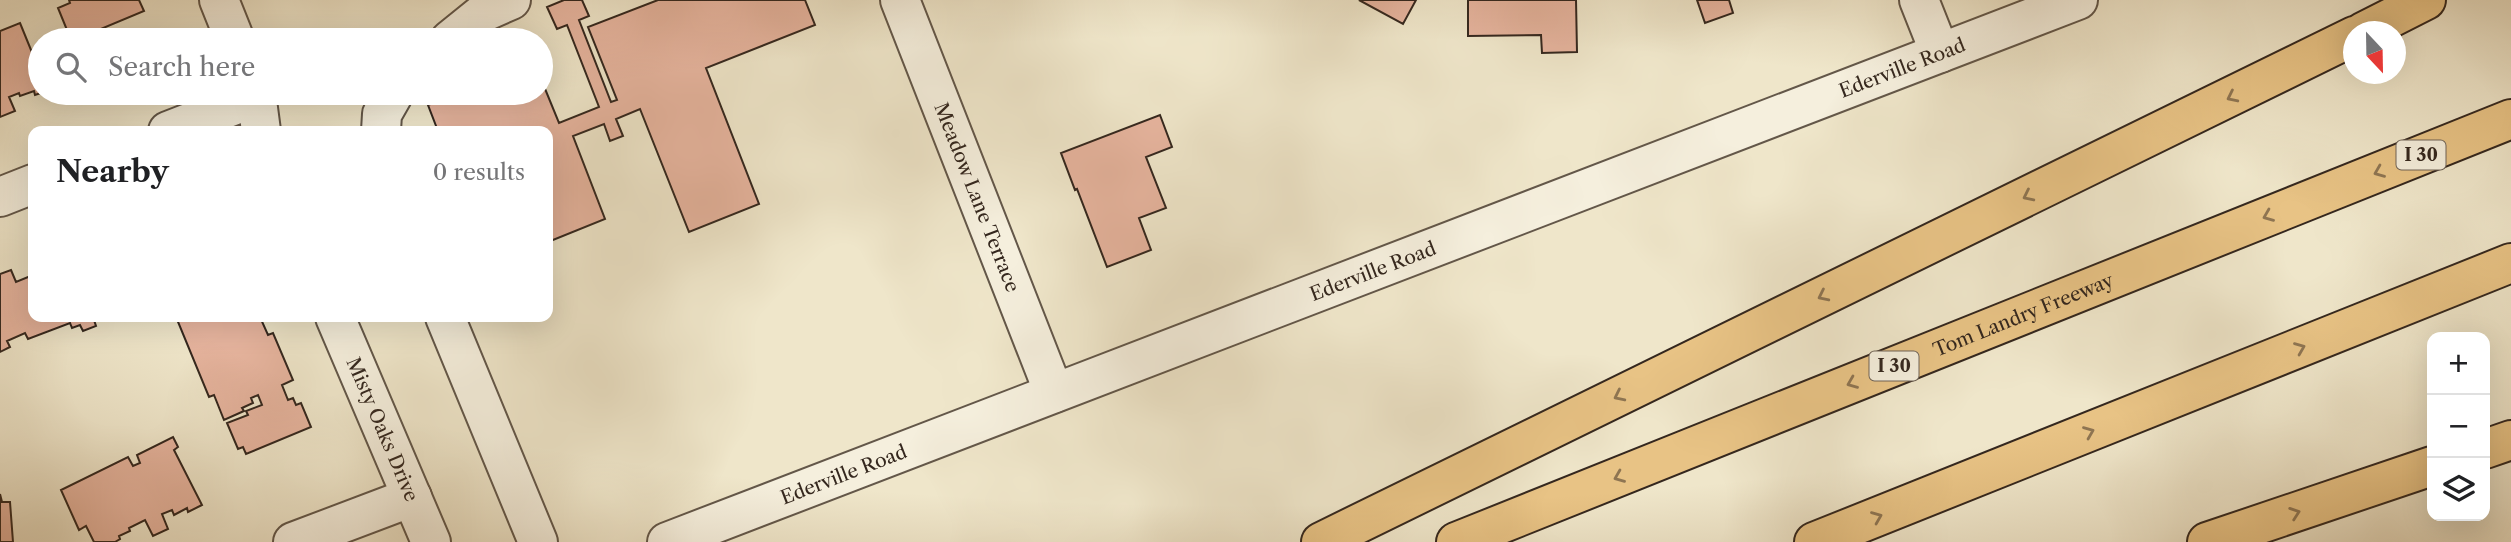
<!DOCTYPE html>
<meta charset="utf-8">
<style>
:root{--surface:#fff;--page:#f6f6f6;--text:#202124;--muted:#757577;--line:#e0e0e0}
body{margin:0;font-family:"Libre Caslon Text",serif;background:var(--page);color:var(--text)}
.controls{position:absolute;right:21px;bottom:21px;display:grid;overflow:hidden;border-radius:14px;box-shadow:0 7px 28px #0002}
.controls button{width:63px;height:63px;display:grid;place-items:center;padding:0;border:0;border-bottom:2px solid var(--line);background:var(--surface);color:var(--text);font:35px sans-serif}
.compass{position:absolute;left:2343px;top:21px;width:63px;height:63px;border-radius:50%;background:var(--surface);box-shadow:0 7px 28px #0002;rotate:158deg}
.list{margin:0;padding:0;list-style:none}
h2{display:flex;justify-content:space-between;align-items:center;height:91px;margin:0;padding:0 28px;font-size:30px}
h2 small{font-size:23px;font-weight:400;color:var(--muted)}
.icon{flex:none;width:38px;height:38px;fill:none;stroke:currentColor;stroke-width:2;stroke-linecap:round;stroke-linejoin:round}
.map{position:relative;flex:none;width:2511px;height:542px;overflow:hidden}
.search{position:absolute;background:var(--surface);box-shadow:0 7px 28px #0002;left:28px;top:28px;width:525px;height:77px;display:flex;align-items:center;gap:18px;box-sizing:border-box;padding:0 24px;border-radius:38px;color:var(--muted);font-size:26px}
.panel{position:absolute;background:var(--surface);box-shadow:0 7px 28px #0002;left:28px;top:126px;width:525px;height:196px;border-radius:14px}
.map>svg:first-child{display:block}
.building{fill:#e6b49e;stroke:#34271e;stroke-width:2}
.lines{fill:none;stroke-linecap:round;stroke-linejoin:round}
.minor-casing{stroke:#635749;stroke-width:42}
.highway-casing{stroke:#34271e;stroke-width:42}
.minor{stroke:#f5efdd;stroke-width:38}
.highway{stroke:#e8c385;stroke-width:38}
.oneway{stroke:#8e7552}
.labels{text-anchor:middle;stroke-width:7;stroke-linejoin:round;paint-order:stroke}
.shield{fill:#f5efdd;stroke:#6e6357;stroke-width:2}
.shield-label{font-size:18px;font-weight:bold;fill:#34271e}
.street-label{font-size:19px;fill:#34271e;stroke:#f5efdd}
</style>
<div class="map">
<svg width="2511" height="542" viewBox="0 0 2511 542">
<rect width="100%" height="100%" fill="#efe6ca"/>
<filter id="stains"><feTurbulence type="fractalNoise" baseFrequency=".00286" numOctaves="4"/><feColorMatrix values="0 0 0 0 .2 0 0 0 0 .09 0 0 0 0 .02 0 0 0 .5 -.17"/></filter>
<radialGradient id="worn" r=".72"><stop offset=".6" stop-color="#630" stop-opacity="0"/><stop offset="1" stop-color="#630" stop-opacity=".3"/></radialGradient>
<path class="building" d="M69 0H139L144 11 77 39 74 32 69 35 58 8 70 3Z
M564 0H582L589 16 579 20 611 102 617 100 588 27 658 0H805L815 25 706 68 759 204 689 232 640 109 616 119 623 136 610 141 604 124 573 136 605 219 548 242V131H438L428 105 458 93H541V79L559 123 599 107 567 25 557 29 547 7Z
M1359 0H1416L1403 24Z
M1468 0H1576L1577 52 1542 53 1541 35 1468 36Z
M1697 0H1729L1733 13 1705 23Z
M20 23 40 72 41 93 35 95 34 91 20 96 19 93 9 97 15 111 0 117V31Z
M1160 115 1172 147 1146 157 1166 208 1139 218 1151 250 1107 267 1077 189 1075 190 1061 153Z
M11 270 16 282 33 275V317H102L94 320 96 326 83 331 80 325 72 328 70 323 28 339 25 333 7 341 10 347 0 352V274Z
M176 317H260L268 335 273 333 293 380 282 385 288 400 293 398 296 405 301 403 311 427 246 454 243 447 238 449 227 423 248 415 246 411 262 405 258 395 251 398 253 403 242 408 244 411 224 420 214 395 209 397Z
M173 437 178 447 174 450 202 505 188 512 187 508 174 515 172 510 162 514 168 529 153 536 145 520 129 528 130 531 119 536 120 539 115 542H94L86 526 79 530 61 490 128 457 133 466 140 463 137 455Z
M0 494 2 502H10L13 542H0Z"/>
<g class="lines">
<g class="minor-casing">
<g id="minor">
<path d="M219 0 235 40"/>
<path id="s1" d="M900 0 1054 393"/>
<path d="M1919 0 1940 53"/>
<path d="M450 40 486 11 511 0"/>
<path d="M256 93 261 131"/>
<path d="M168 131 258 96"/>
<path d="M381 131 382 114 394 93"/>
<path d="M0 197 33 184"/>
<path id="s2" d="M335 317 431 542"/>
<path d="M445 317 538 542"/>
<path d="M293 542 412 497"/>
<path id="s3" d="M667 542 2078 0"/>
</g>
</g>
<g class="highway-casing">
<g id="highway">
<path d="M2363 32 2426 0"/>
<path d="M2485 449 2511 440"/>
<path d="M1321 542 2354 36"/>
<path id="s4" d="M1456 542 2511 119"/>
<path d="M1814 542 2511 263"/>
<path d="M2207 542 2432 466"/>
</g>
</g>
<use href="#minor" class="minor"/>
<use href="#highway" class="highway"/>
</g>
<defs><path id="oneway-chevron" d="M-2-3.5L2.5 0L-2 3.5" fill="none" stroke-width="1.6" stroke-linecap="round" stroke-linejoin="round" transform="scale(1.75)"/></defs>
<g class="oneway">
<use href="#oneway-chevron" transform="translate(2232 97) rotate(154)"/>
<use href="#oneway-chevron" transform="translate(2379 172) rotate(158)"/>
<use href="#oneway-chevron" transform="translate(2028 196) rotate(154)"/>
<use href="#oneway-chevron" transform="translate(2268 216) rotate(158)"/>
<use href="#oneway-chevron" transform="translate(1823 296) rotate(154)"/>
<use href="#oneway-chevron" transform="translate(2300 348) rotate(-22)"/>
<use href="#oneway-chevron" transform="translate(1852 383) rotate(158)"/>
<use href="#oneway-chevron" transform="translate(1619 396) rotate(154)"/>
<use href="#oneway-chevron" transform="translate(2089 432) rotate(-22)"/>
<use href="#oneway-chevron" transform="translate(1619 477) rotate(158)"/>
<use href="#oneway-chevron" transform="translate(2295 513) rotate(-19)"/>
<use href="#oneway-chevron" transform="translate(1877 517) rotate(-22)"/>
</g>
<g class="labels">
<g class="shield">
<rect x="2396.5" y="140.5" width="49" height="29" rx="5"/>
<rect x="1869.5" y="351.5" width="49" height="29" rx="5"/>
</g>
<g class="shield-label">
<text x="2421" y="161">I 30</text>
<text x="1894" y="372">I 30</text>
</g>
<g class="street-label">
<text dy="7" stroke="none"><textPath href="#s3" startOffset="1323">Ederville Road</textPath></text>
<text dy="7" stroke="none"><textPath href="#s1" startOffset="212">Meadow Lane Terrace</textPath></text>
<text dy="7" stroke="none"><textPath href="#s3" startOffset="756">Ederville Road</textPath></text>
<text dy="7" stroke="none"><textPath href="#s4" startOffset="611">Tom Landry Freeway</textPath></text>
<text dy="7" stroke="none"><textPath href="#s2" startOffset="122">Misty Oaks Drive</textPath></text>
<text dy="7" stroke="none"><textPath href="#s3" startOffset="189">Ederville Road</textPath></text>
</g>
</g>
<rect width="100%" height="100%" filter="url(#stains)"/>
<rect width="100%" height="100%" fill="url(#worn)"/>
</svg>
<div class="controls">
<button>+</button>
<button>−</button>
<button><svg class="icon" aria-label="layers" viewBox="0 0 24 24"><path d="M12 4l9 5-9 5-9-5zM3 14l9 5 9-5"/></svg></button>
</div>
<svg class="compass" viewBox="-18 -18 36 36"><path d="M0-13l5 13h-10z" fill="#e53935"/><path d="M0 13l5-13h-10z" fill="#757577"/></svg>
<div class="search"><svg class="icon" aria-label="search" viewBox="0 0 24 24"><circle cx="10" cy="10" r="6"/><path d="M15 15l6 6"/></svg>Search here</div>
<section class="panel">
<h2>Nearby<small>0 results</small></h2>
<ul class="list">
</ul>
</section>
</div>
